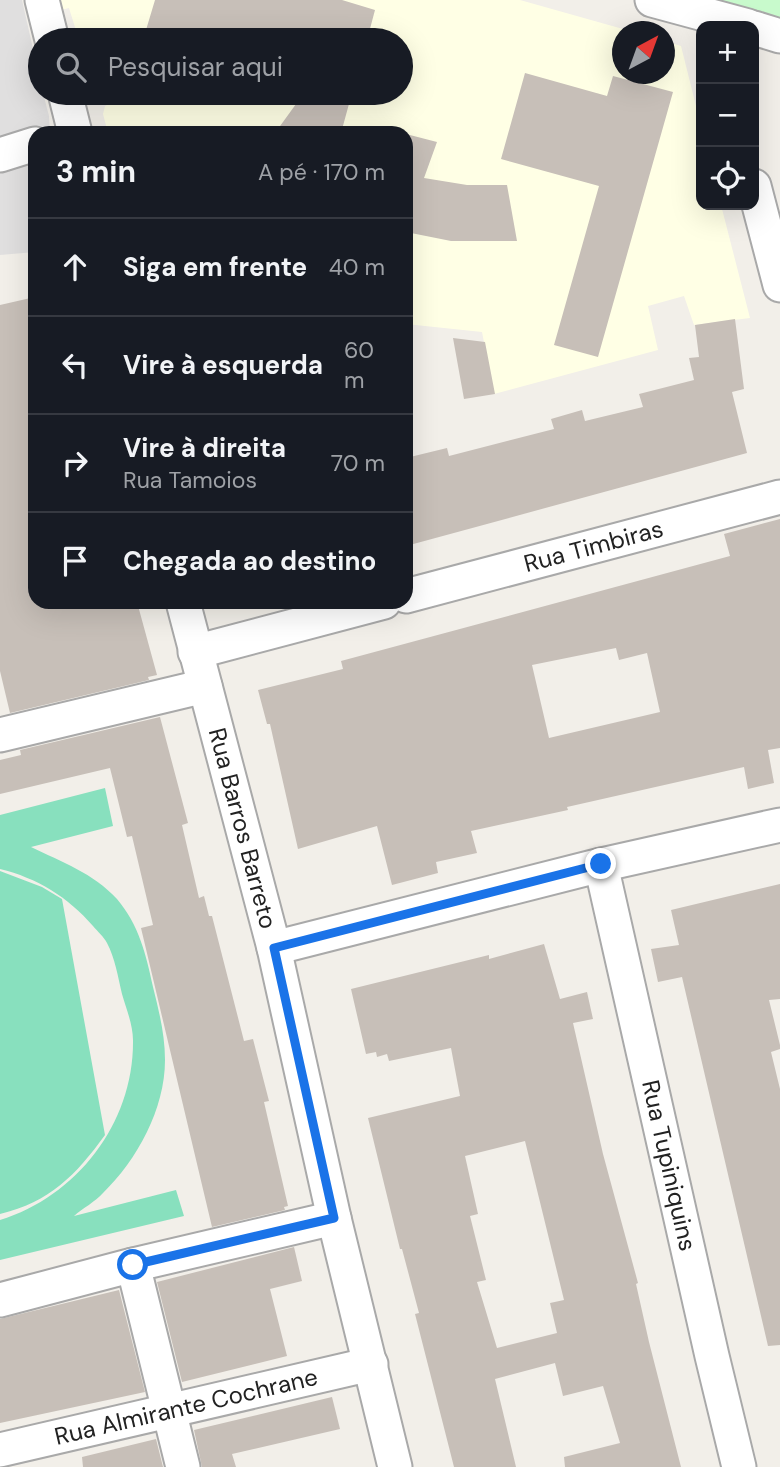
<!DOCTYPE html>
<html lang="pt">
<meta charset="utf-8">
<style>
:root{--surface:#171b24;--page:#242831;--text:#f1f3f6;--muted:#9ea1a6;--line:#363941}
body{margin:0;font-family:"DM Sans",sans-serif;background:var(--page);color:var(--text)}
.controls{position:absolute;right:21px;top:21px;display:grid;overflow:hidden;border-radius:14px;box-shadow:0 7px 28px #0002}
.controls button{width:63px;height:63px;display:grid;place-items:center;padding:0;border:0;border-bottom:2px solid var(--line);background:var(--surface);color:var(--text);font:35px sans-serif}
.compass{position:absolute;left:612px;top:21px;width:63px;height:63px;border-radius:50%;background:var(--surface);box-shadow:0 7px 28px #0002;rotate:41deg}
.stop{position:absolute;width:21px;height:21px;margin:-16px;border:5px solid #1a73e8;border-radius:50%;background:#fff}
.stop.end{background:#1a73e8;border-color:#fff;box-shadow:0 2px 7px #0008}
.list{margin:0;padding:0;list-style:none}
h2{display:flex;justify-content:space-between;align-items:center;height:91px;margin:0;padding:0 28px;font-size:30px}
h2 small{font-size:23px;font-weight:400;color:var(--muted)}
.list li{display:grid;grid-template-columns:46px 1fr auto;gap:21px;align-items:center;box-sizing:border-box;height:98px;padding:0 28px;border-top:2px solid var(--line)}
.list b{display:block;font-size:26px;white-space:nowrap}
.list p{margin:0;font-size:23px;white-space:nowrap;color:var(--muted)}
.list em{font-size:23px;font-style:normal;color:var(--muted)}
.icon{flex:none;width:38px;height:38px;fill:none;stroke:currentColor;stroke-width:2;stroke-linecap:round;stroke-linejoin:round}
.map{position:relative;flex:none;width:780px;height:1467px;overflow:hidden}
.search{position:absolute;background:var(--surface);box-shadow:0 7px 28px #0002;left:28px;top:28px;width:385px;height:77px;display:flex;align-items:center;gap:18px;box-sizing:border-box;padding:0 24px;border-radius:38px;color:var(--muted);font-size:26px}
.panel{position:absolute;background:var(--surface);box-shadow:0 7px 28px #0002;left:28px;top:126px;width:385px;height:483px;border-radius:21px}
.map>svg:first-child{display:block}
.residential{fill:#e0dfdf}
.education{fill:#ffffe5}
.park{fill:#c8facc}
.pitch{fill:#88e0be}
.building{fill:#c7bfb8;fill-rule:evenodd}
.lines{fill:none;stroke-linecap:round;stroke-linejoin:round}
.street-casing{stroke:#a9a9a9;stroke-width:37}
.street{stroke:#fff;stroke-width:33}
.route{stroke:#1a73e8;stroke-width:9}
.labels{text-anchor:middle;stroke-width:5;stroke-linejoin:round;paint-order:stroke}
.street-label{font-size:24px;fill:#222;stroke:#fff}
</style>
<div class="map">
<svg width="780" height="1467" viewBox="0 0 780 1467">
<rect width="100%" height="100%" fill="#f2efe9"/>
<path class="residential" d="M0 0H22L40 80V93H43L49 116 50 133H35V252L0 255Z"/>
<path class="education" d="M53 0H520L630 31 622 32V74H664L665 41 681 46 701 126V205H721L750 318 694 325 684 296 648 306 658 350 494 394 482 332 406 324V133H108L103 114 105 106 111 103 106 93H401V40H79L69 8 57 11Z"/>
<path class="park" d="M652 0H780V36Z"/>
<path class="pitch" d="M105 788 113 826 31 847C62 862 93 873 117 899 139 925 146 954 153 987 159 1011 165 1035 165 1060 165 1109 137 1160 103 1193 95 1202 83 1208 74 1216L176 1190 184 1216 0 1260V1220C77 1196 134 1123 133 1040 133 1025 126 1008 122 994 118 977 115 958 107 943 104 937 98 932 93 926 68 897 37 878 0 869V815Z
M0 871 42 887 62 899 105 1135C76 1175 50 1202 0 1214Z"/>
<path class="building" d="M155 0H342L375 10 367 40H143Z
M525 73 607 96 613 76 673 92 598 357 554 345 599 186 501 159Z
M304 93H352L341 133H275Z
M406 134 437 142 424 178 467 185H507L517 241H451L406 232Z
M35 297V602H137L157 675 148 677 149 680 10 713 0 671V305Z
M735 319 744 389 732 392 747 453 406 546V458L447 448 449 456 554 429 551 419 582 410 585 421 643 407 639 394 694 380 689 358 699 357 695 325Z
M453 338 485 342 495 394 464 399Z
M780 519V748L768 750 774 783 748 789 744 767 567 807 568 810 471 831 477 853 436 862 438 873 392 885 377 826 298 849 270 724H267L258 690 343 669 341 661 730 556 724 534ZM616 648 619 660 647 653 660 712 549 738 532 665Z
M160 717 188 823 182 825 199 898 204 896 209 916H212L244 1041 253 1039 269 1101 264 1102 288 1206 284 1207 285 1210 212 1227 141 928 153 925 132 836 127 837 110 768 0 794V760L21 755 20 750Z
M780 884V999L769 1000 780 1045V1049L771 1052 780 1089V1345L768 1346 682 977 658 982 651 949 679 945 671 910Z
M544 944 560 999 587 992 593 1019 573 1023 603 1154 638 1283 636 1284 649 1342 681 1467H565L564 1457 620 1443 603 1386 563 1396 555 1363 495 1379 516 1467H454L415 1314 419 1313 402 1249H400L368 1118 460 1096 451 1048 389 1061 387 1054 377 1057 376 1052 366 1054 351 989 489 955V959ZM525 1141 564 1300 550 1303 557 1333 497 1348 477 1282 486 1280 470 1216 478 1214 465 1156Z
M294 1247 302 1281 270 1289 287 1356 182 1382 157 1282Z
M119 1290 145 1392 0 1423V1319Z
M332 1397 340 1429 232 1454 236 1467H202L194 1430Z
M156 1439 163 1467H83L82 1457Z"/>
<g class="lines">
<g class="street-casing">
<g id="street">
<path d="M42 0 52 40"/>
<path d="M652 0 748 26"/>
<path d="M754 28 780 36"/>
<path d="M65 93 75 133"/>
<path d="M0 155 35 144"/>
<path d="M754 186 780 285"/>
<path id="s1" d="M406 596 780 497"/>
<path id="s2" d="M183 602 274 948 334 1218 395 1467"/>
<path d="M195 652 384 602"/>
<path d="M0 735 205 686"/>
<path id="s3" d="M601 865 712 1356 739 1467"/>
<path d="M274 948 601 865 780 825"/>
<path d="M133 1265 183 1467"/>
<path d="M0 1300 133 1265 334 1218"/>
<path id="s4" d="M0 1450 371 1364"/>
</g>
</g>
<use href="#street" class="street"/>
</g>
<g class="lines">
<path class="route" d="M133 1265 334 1218 274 948 601 864"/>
</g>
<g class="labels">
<g class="street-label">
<text dy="8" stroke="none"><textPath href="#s1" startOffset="194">Rua Timbiras</textPath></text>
<text dy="8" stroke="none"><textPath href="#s2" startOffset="234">Rua Barros Barreto</textPath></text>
<text dy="8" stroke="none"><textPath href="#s3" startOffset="308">Rua Tupiniquins</textPath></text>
<text dy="8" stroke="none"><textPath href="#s4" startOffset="191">Rua Almirante Cochrane</textPath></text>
</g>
</g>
</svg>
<div class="controls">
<button>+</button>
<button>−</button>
<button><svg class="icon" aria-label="locate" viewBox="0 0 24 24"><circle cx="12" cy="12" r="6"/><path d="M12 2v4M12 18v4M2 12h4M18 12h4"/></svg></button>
</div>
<svg class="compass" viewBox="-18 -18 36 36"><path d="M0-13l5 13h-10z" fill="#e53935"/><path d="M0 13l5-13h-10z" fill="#9ea1a6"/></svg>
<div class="stop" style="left:133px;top:1265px"></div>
<div class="stop end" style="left:601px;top:864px"></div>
<div class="search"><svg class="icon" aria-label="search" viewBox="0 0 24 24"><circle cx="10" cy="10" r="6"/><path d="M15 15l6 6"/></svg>Pesquisar aqui</div>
<section class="panel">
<h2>3 min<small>A pé · 170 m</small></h2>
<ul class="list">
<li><svg class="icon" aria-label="ahead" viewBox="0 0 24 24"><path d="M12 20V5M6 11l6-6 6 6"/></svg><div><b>Siga em frente</b></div><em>40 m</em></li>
<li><svg class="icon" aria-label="left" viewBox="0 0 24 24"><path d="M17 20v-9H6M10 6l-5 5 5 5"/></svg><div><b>Vire à esquerda</b></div><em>60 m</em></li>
<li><svg class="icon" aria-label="right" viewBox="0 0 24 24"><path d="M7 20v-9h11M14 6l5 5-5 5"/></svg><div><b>Vire à direita</b><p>Rua Tamoios</p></div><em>70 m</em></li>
<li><svg class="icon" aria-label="arrive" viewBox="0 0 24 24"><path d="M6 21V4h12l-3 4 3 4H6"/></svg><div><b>Chegada ao destino</b></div></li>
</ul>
</section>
</div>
